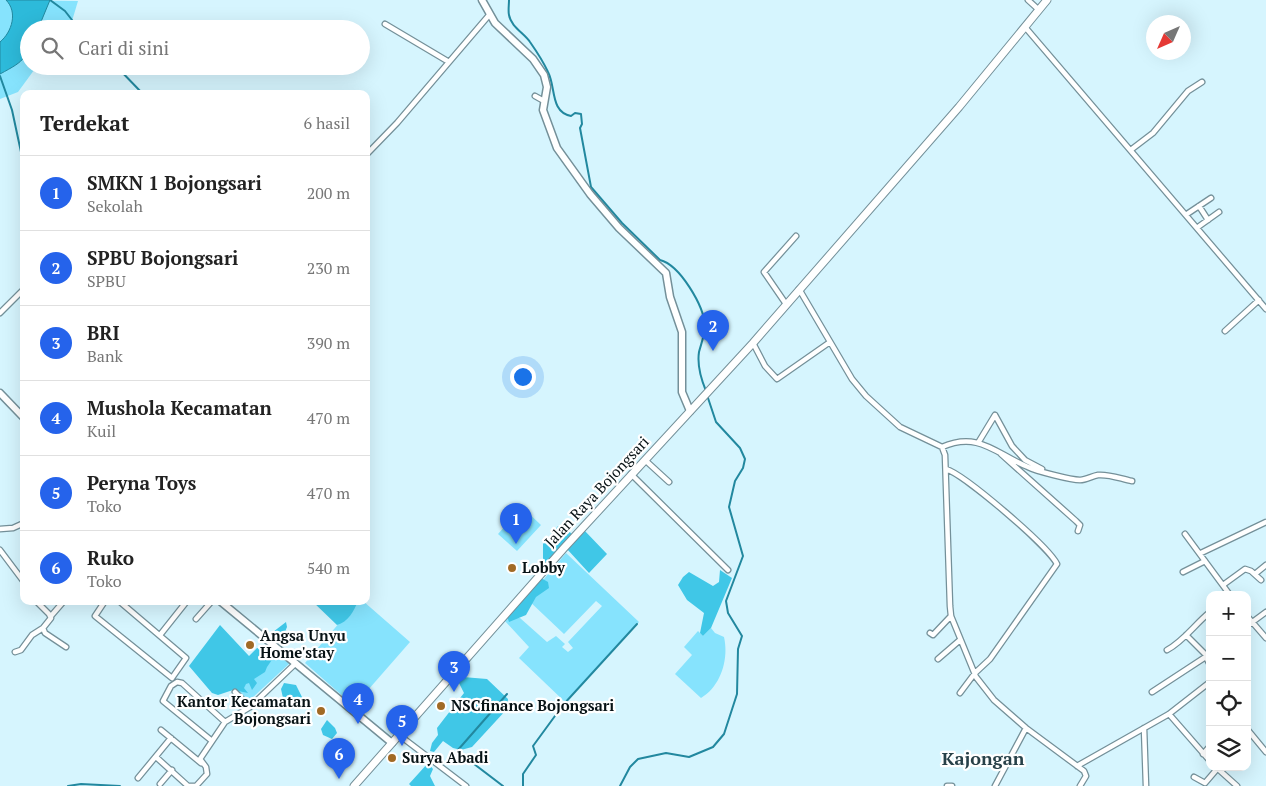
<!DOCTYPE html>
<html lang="id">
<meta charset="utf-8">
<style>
:root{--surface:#fff;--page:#f2f2f2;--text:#222;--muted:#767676;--line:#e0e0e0;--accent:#2563eb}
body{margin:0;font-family:"PT Serif",serif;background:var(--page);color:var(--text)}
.controls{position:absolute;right:15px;bottom:15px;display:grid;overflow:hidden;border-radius:10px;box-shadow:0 5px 20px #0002}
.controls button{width:45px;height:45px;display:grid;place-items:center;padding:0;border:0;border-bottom:1px solid var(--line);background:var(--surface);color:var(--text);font:25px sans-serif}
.compass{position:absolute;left:1146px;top:15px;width:45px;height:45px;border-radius:50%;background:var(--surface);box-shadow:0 5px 20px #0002;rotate:225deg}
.you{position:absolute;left:522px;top:376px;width:18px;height:18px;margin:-12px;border:4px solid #fff;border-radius:50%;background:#1a73e8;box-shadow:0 0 0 8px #1a73e833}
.badge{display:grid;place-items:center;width:32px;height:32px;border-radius:50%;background:var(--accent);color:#fff;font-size:16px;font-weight:700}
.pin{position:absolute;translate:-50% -41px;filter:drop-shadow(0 1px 2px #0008)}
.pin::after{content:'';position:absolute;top:26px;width:18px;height:15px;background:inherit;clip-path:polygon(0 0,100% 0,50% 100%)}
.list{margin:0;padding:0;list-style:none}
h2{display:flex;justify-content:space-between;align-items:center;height:65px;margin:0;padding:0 20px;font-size:21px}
h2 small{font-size:16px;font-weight:400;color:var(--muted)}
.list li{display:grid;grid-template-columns:32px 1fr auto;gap:15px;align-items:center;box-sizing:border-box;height:75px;padding:0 20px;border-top:1px solid var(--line)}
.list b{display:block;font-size:19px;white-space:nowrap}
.list p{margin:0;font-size:16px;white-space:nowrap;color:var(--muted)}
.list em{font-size:16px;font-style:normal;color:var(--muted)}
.icon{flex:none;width:28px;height:28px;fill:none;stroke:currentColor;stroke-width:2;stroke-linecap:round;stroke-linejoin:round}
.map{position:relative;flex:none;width:1266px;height:786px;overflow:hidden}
.search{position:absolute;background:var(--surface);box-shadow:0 5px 20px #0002;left:20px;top:20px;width:350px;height:55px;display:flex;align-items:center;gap:12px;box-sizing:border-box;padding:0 18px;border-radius:28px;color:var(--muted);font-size:19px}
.panel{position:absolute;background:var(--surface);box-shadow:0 5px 20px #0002;left:20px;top:90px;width:350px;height:515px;border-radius:10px}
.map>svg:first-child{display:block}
.green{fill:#86e3fd}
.forest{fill:#40c7e7}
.water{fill:#2dbada;stroke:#22889f}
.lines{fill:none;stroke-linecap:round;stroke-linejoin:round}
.stream{stroke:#22889f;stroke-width:2}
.street-casing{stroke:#749099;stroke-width:7}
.secondary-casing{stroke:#749099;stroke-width:9}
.primary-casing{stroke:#749099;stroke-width:9}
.street{stroke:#fff;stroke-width:4.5}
.secondary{stroke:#fff;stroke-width:6}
.primary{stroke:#fff;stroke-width:7}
.poi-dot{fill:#a16a25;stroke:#fff;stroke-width:2}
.labels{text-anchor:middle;stroke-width:4.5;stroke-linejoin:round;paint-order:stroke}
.street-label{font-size:15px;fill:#071215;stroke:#fff}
.poi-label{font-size:15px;font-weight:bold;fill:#071215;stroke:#fff;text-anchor:start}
.quarter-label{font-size:18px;font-weight:bold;fill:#284149;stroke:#fff}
</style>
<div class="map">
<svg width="1266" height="786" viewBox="0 0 1266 786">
<rect width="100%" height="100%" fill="#d6f5fe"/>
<path class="green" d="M0 0 78 1 72 21 66 29H29V66H37L18 92 0 99Z
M522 507 541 525 517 551 498 534Z
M566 553 639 622 565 702 519 658 529 647 504 620 507 616 520 618 547 642 556 636 565 644 562 647 568 652 573 648 568 642 602 606 596 601 564 634 527 599Z
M358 601H363L410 642 354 706 305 663Z
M711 628 715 633 724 637C729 659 721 686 701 698L675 674 692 655 684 647 698 631 703 636Z
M273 649 290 663 249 701 238 691Z"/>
<path class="forest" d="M558 526 564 527 573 535 543 568V544Z
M584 530 607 554 589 573 567 549Z
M720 570 732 578 711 628 703 636 700 633 704 613 687 600 678 585 683 577 689 572 713 586 719 582Z
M541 578 548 582 549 588 536 597 526 615 509 622 507 616Z
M312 601H358C354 611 348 622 337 625Z
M286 622 287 627 282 639 275 641 272 638 273 632Z
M220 625 249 656 257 648 264 650 270 644 278 651 267 667 265 672 254 679 257 683 252 690 249 683 246 684 244 688 248 693 233 690 218 695 212 693 189 666Z
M463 677 487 679 508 699 507 709 472 747 461 750 453 748 443 741 434 752 430 751 432 743 438 735 437 728 464 693 458 681Z
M284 683 296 685 303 699 299 708 291 709 285 707 281 689Z
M327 720 335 728 337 733 332 739 323 735 321 729Z
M428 763 433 769 430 776 435 786H411L409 784Z"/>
<path class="water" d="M6 0H50L38 29H29C29 58 26 60 0 74V42C12 32 18 12 6 0Z"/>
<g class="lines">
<path class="stream" d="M50 0 65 11 79 29
M509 0C509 5 508 11 509 15 511 27 524 33 530 42 537 52 543 61 548 72 556 87 550 112 571 116L575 113 581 114 582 124 580 128 591 187 622 223 660 260C680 265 704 306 705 326 705 334 701 344 699 352 697 365 701 379 706 391
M116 66 143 94
M0 76 12 110 24 166
M68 786 81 784 120 786
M503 786 457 751 507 694
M523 786V774L536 755 533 746 563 705 637 624
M620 786 630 767 638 759 666 753 689 757 713 747 724 734 737 694 738 649 742 636 728 613 726 601 743 556 729 507 735 481 743 468 745 459 740 448 716 422 707 395"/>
<g class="street-casing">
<path id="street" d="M1028 0 1039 10
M385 24 449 62
M1025 27 1266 309
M535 96 544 101
M1132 149 1153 133 1188 91 1202 82
M366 155 397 123 490 14
M1199 206 1208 220
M1187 214 1211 198
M1198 227 1219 212
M799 289 852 379 866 396 900 427 942 447 945 455 950 606 951 616 976 677 994 700 1026 728 1084 771 1086 776 1080 786
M786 304 764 272 796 236
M0 313 24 289
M1225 331 1259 300
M753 343 765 366 777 379 830 342
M978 443 995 415 1012 446 1025 460 1042 469
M942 447C979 431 996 454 1028 467 1036 471 1071 480 1080 480 1086 480 1092 476 1098 475 1110 474 1121 479 1132 481
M1001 454 1076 521 1080 525 1078 531
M645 460 669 482
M946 469C965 475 1048 546 1057 564L990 659 975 673 960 693
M631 474 728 570
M0 529 13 528 24 523
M1185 534 1230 595
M0 550 24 582
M1201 553 1266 522
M1183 572 1205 561
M1255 574 1266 565
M1223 585 1245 569 1251 571 1261 580
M105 601 95 616 172 678 186 658 119 601
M51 616 64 601
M1247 616 1266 638
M196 619 212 601
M1247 626 1266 612
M43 628 45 633 66 647
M930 633 933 635 951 616
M160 635 187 601
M1167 650C1184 641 1195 624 1210 612
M15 652 21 650 32 635 43 628 51 618 49 614 36 601
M1210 654 1207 659 1210 665
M938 659 960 640
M235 692 250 707
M1152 692 1207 656 1186 635
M1169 714 1210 761
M1144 728 1146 786
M1247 729 1266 752
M161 730 201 763
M399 735 466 786
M212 741 163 701 171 686 177 682 182 683 225 722
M1203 754 1210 746
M156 757 188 786H196L207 774 206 767 200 759 225 722 250 707 296 663
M1077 766 1169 714 1210 682
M1217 768 1237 786
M1194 777 1205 783 1217 769
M138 778 171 738
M160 784 172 770
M947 786H952
M995 786 1026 728"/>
</g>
<g class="secondary-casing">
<path id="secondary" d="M482 0 495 23 533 59 544 75 547 87 543 110 557 148 590 194 619 228 666 273 670 297 682 332V392L690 411
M0 393 24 418
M220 601 392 743"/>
</g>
<g class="primary-casing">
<path id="primary" d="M354 786 564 548 753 343 959 107 1047 0"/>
</g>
<use href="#street" class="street"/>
<use href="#secondary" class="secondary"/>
<use href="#primary" class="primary"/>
</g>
<g class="poi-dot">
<circle cx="512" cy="568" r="5"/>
<circle cx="250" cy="645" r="5"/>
<circle cx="441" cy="706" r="5"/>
<circle cx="321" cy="711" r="5"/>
<circle cx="392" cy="758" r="5"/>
</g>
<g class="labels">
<g class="street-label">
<text transform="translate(597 492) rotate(-47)" y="5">Jalan Raya Bojongsari</text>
</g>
<g class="poi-label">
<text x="522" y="573">Lobby</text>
<text x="260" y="641">Angsa Unyu<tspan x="260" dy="17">Home'stay</tspan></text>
<text x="311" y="707" text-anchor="end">Kantor Kecamatan<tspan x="311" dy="17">Bojongsari</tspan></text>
<text x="451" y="711">NSCfinance Bojongsari</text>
<text x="402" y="763">Surya Abadi</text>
</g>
<g class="quarter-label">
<text x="983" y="765">Kajongan</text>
</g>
</g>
</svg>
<div class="controls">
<button>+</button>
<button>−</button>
<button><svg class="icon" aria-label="locate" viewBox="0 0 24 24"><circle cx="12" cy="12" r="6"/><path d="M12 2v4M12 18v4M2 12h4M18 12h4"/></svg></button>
<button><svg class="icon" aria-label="layers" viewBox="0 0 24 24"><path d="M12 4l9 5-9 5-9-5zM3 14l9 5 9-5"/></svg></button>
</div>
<svg class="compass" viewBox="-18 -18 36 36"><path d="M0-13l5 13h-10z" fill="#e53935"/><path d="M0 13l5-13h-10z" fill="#767676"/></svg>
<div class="you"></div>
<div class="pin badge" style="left:516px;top:544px">1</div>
<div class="pin badge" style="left:713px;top:351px">2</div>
<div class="pin badge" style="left:454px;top:692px">3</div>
<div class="pin badge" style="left:358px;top:724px">4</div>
<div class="pin badge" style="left:402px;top:746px">5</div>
<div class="pin badge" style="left:339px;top:779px">6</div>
<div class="search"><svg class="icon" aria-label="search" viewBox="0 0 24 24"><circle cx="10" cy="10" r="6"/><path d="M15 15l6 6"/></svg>Cari di sini</div>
<section class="panel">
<h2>Terdekat<small>6 hasil</small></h2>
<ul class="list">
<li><span class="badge">1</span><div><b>SMKN 1 Bojongsari</b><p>Sekolah</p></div><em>200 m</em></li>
<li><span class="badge">2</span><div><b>SPBU Bojongsari</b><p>SPBU</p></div><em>230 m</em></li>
<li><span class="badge">3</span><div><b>BRI</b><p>Bank</p></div><em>390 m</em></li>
<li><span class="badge">4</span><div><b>Mushola Kecamatan</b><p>Kuil</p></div><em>470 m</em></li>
<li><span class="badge">5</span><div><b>Peryna Toys</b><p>Toko</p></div><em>470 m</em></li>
<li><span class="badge">6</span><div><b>Ruko</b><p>Toko</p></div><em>540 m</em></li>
</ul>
</section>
</div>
